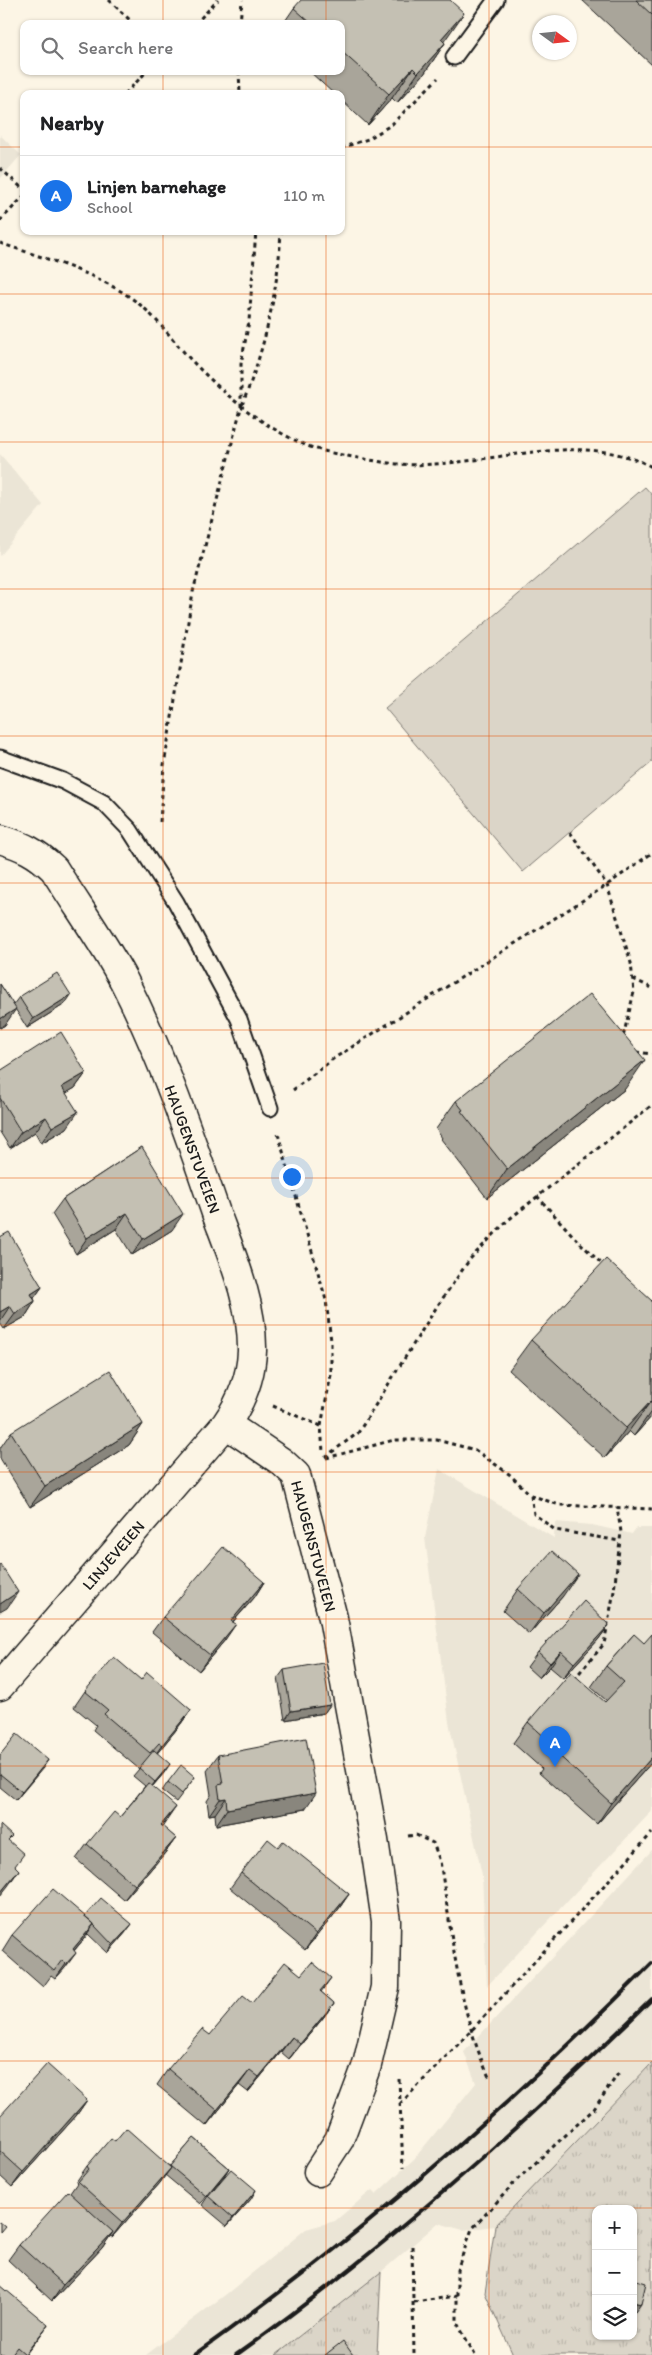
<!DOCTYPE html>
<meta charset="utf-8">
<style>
:root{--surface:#fff;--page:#f6f6f6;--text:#202124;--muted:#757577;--line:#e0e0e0;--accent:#1a73e8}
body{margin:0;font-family:Itim,sans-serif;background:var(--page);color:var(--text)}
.controls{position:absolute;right:15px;bottom:15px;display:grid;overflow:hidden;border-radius:10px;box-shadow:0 1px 4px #0004}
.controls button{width:45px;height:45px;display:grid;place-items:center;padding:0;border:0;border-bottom:1px solid var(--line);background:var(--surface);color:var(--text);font:25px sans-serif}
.compass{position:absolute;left:532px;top:15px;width:45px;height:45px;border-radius:50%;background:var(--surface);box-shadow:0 1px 4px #0004;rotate:105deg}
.you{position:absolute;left:291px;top:1176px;width:18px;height:18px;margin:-12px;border:4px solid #fff;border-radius:50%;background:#1a73e8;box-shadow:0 0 0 8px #1a73e833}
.badge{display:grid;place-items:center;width:32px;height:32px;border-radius:50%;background:var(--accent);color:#fff;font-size:16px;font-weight:700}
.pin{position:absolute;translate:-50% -41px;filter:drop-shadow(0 1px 2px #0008)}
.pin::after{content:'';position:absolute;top:26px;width:18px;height:15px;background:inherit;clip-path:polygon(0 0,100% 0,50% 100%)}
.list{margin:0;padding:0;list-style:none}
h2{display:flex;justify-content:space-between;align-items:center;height:65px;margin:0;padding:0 20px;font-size:21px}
h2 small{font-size:16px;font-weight:400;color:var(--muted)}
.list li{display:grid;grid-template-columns:32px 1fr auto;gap:15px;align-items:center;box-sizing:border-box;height:80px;padding:0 20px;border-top:1px solid var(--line)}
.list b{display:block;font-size:19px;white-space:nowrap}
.list p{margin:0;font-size:16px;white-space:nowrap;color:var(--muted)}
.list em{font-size:16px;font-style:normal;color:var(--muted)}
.icon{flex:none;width:28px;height:28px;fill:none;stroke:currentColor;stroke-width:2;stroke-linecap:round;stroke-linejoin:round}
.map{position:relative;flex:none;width:652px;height:2355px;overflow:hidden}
.search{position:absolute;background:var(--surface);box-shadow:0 1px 4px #0004;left:20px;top:20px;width:325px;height:55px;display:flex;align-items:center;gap:12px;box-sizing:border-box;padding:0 18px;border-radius:10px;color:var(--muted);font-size:19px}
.panel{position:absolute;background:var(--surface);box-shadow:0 1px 4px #0004;left:20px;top:90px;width:325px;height:145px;border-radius:10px}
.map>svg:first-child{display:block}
.built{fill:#ebe5d6}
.grass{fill:url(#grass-tufts);stroke:#7c7872;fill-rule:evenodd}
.pitch{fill:#dbd5c8;stroke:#7c7872}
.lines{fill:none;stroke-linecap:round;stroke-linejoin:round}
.lane-casing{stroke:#1c1c1c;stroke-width:19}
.street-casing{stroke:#1c1c1c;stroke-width:31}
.path{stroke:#1c1c1c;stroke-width:3;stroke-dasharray:4 4;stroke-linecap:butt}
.lane{stroke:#fcf5e5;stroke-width:15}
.street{stroke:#fcf5e5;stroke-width:28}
.rail{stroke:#1c1c1c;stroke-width:4}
.wall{fill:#a9a59a;stroke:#1c1c1c}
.shaded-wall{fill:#89867d;stroke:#1c1c1c}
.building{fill:#c4c0b3;stroke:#1c1c1c}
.grid{fill:none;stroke:#e8590c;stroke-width:1;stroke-opacity:0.55}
.labels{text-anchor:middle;stroke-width:4;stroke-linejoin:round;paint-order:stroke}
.street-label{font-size:16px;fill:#1c1c1c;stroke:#fcf5e5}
</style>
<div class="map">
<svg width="652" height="2355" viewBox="0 0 652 2355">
<defs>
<pattern id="grass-tufts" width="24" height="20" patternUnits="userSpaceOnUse" patternTransform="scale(1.25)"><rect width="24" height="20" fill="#dbd5c8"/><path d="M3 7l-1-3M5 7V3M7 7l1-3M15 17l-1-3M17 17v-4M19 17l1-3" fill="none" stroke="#bbb6ab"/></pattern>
</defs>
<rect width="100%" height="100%" fill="#fcf5e5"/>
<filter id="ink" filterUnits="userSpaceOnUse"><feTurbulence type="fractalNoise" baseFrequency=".02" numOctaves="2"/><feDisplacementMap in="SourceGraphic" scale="10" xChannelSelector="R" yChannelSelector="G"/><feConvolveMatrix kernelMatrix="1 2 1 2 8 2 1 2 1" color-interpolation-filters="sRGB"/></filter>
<g filter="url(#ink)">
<path class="built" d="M0 135 21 155 0 179Z
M0 454 43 505 0 556Z
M439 1469 554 1538 555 1522 592 1525 632 1534 636 1528H652V1811L487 1986 482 1875 449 1722 425 1538Z
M652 1850V2063L495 2226 463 2230 438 2223 381 2272 275 2355H146L229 2292 306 2229 335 2221 372 2190 376 2194 414 2159 476 2083 464 2052Z"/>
<path class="grass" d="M652 2063V2355H513L485 2293 495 2226ZM596 2209H633V2336H596Z
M381 2272 377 2355H275Z"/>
<path class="pitch" d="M645 487 652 495V762L523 872 385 708Z"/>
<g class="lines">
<g class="lane-casing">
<path id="lane" d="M454 57 496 0
M0 758 63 781 104 803 130 830 176 902 239 1019 270 1108"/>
</g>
<g class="street-casing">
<path id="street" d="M0 839C23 846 36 852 54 869 77 906 104 943 124 981 162 1055 189 1134 216 1213 232 1256 253 1304 252 1351 251 1379 241 1402 226 1424L0 1686
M226 1424 282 1462 296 1475 333 1618 374 1840 386 1921 385 1987 367 2065 339 2140 318 2172"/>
</g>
<path class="path" d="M109 0 134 24
M195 24 218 0
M240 24 242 0
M239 71 240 94
M125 94 147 71
M341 148 368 139 391 125 438 78
M0 168 24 190
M0 221 24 196
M0 243C46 259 99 273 138 303 158 319 174 342 192 361 224 394 260 425 303 444 323 453 354 457 376 461 463 479 570 423 652 467
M242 405C265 349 278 291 281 231
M160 822 164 765 193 592 241 408V364L249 321 256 231
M570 832 607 885 631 963 634 992 623 1037
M633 979 652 988
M636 1052 652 1054
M293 1090 333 1059 607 885 652 853
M278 1134 326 1300 331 1341V1375L321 1426 323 1452
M537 1196 576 1239 604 1266
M273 1406 321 1426
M325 1457 358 1433 436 1308 470 1259 507 1221 652 1105
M326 1458 394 1440H437L475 1450 509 1474 531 1495 559 1505 652 1509
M531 1495 534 1514 555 1530 620 1541
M574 1679 604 1644 614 1591 621 1532 617 1507
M408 1836 416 1835 433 1843 440 1861C452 1933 458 2010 489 2077
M399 2079 403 2168
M400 2104 470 2032 652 1833
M412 2246 414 2355
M414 2302 457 2296
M475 2355 457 2323V2270L472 2229 518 2179 594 2109 620 2071"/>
<use href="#lane" class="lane"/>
<use href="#street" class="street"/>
<path class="rail" d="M194 2355C359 2238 510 2106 652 1963
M236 2355C385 2249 521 2127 652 1999"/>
</g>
<path class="wall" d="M582 0H652V65Z
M294 8 444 42 445 43 424 74 397 103 392 98 368 125 341 100V94H334L309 71H341V24H283Z
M0 984 13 1005 19 997 65 1004 27 1028 14 1007 5 1025 0 1028Z
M0 1071 86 1073 75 1088 66 1093 67 1128 41 1143 35 1132 10 1148 0 1132Z
M625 1089 487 1198 441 1139 442 1138 436 1129 456 1101Z
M142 1147 172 1230 132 1255 116 1229 76 1254 52 1214 63 1199Z
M0 1237 42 1287 34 1298 35 1301 25 1317 4 1329 0 1323Z
M652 1301V1416L634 1436 629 1431 605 1458 509 1370 531 1340Z
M143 1424 129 1445 30 1507 0 1458V1448L11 1432Z
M264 1582 254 1598 233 1622 225 1640 199 1671 152 1632 163 1617Z
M518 1589 563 1596 529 1634 503 1611Z
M609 1625 598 1640 563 1678 550 1667 539 1678 527 1667 538 1652Z
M634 1634 652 1762 597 1824 539 1773 542 1769 513 1743 528 1722 605 1702 607 1701 591 1687 606 1666Z
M284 1670 330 1705 324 1713 285 1720 278 1678Z
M141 1680 191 1710 180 1725 157 1753 164 1773 152 1787 165 1823 162 1827 176 1838 165 1853 124 1900 76 1859 87 1844 120 1817 145 1786 133 1776 139 1769 93 1730 96 1725 74 1707 85 1691Z
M0 1755 48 1760 16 1800 0 1787Z
M218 1755 305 1809 216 1825 215 1814 209 1815 207 1801 211 1795 207 1770Z
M195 1777 176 1802 162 1791 168 1782Z
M278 1847 349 1894 338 1910 305 1950 230 1888 241 1873Z
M85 1916 126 1932 108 1953 88 1934 74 1951 65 1968 55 1979 51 1976 43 1987 2 1951 12 1935Z
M301 1975 331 1978 321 1992 334 2003 323 2018 289 2059 281 2052 248 2092 239 2085 206 2126 157 2085 168 2069 252 2003Z
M87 2100 76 2116 12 2187 0 2176V2116Z
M194 2138 229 2168 224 2176 200 2204 165 2175 160 2183 112 2237 110 2236 102 2248 52 2301 8 2260 19 2245 70 2193 77 2183 76 2182 87 2166 115 2141 170 2166Z
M208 2196 251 2199 227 2226 202 2205Z
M48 2325 37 2340 25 2355H0Z"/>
<path class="shaded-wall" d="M464 13 443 43 441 39Z
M445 43 424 74 397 103 418 73Z
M413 68 392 98 368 125 389 94Z
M71 995 65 1004 27 1028 33 1019Z
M16 1009 5 1025 0 1028V1019Z
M645 1060 625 1089 487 1198 507 1169Z
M86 1073 75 1088 51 1102 62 1087Z
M78 1112 67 1128 41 1143 52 1127Z
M46 1117 35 1132 10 1148 21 1132Z
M127 1213 116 1229 76 1254 87 1238Z
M183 1214 172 1230 132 1255 143 1239Z
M42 1287 31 1302V1294Z
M35 1301 25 1317 4 1329 15 1314Z
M10 1306 0 1321V1312Z
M651 1401 629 1431 605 1458 626 1428Z
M652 1410V1416L634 1436Z
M143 1424 129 1445 30 1507 45 1486Z
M578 1574 563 1596 529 1634 544 1613Z
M264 1582 254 1598 220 1636 231 1621Z
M18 1592 7 1608 0 1612V1604Z
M236 1624 225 1640 199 1671 210 1655Z
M609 1625 598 1640 563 1678 574 1663Z
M561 1651 550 1667 539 1678 550 1663Z
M330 1705 324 1713 285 1720 291 1711Z
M191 1710 180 1725 151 1761 162 1745Z
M652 1757V1762L597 1824 611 1803Z
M48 1760 43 1768 16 1800 22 1792Z
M170 1764 164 1773 149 1790 155 1782Z
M316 1793 305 1809 216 1825 227 1809Z
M226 1798 215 1814 209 1815 220 1799Z
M176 1807 165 1823 150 1841 161 1825Z
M176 1838 165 1853 124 1900 135 1885Z
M19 1870 8 1886 0 1896V1893Z
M349 1894 338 1910 305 1950 316 1934Z
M94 1924 83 1940 64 1962 73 1949Z
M132 1924 126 1932 108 1953 113 1945Z
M76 1953 65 1968 55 1979 66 1964Z
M334 2003 323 2018 289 2059 300 2044Z
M292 2037 281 2052 248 2092 259 2077Z
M250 2070 239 2085 206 2126 217 2110Z
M87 2100 76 2116 12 2187 23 2172Z
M171 2168 160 2183 112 2237 123 2222Z
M229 2168 224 2176 200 2204 206 2196Z
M256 2190 251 2199 227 2226 233 2218Z
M113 2232 102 2248 52 2301 63 2285Z
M633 2302 641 2304 635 2312H633Z
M48 2325 37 2340 25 2355H24Z"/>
<path class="building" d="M301 0H450L464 13 441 39 445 43 418 73 413 68 389 94 341 51V24H312L294 8Z
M636 0H652V15Z
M57 973 71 995 33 1019 19 997Z
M0 984 16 1009 0 1019Z
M590 994 645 1060 507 1169 461 1111 463 1110 456 1101Z
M61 1032 86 1073 62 1087 78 1112 52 1127 46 1117 21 1132 0 1098V1071Z
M142 1147 183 1214 143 1239 127 1213 87 1238 63 1199Z
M9 1232 42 1287 31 1294 35 1301 15 1314 10 1306 0 1312V1237Z
M606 1259 652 1301V1402L651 1401 626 1428 531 1340Z
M110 1370 143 1424 45 1486 11 1432Z
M223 1547 264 1582 231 1621 236 1624 210 1655 163 1617Z
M552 1551 578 1574 544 1613 518 1589Z
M0 1564 18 1592 0 1604Z
M584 1601 609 1625 574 1663 561 1651 550 1663 538 1652Z
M634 1634 644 1643 652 1634V1757L611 1803 554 1751 557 1748 528 1722 571 1672 605 1702 624 1682 606 1666Z
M114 1657 141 1680 147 1672 191 1710 162 1745 159 1743 150 1753 104 1714 108 1710 85 1691Z
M323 1663 330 1705 291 1711 284 1670Z
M17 1734 48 1760 22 1792 0 1774V1755Z
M306 1738 316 1793 227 1809 226 1798 220 1799 218 1785 223 1784 218 1755Z
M154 1750 170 1764 155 1782 139 1768Z
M181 1765 195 1777 182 1794 168 1782Z
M148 1783 176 1807 161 1825 176 1838 135 1885 87 1844 114 1812 120 1817Z
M0 1825 12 1836 8 1840 24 1854 15 1866 19 1870 0 1893Z
M268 1839 278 1847 283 1841 349 1894 316 1934 241 1873Z
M53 1889 94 1924 73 1949 76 1953 66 1964 62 1960 54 1971 12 1935Z
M101 1898 132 1924 113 1945 94 1925V1924L85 1916Z
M285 1962 301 1975 312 1962 331 1978 320 1991 334 2003 300 2044 292 2037 259 2077 250 2070 217 2110 168 2069 202 2029 210 2035 243 1996 252 2003Z
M47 2064 87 2100 23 2172 0 2151V2116Z
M126 2128 171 2168 123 2222 78 2182 89 2169 87 2166 111 2138 115 2141Z
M194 2138 229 2168 206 2196 170 2166Z
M231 2169 256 2190 233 2218 208 2196Z
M68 2191 113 2232 63 2285 19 2245Z
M0 2222 5 2226 0 2232Z
M633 2279 646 2283 641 2304 633 2302Z
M0 2285 48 2325 25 2354 17 2347 11 2355H0Z
M343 2341 353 2355H325Z"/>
</g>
<path class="grid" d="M163 0V24M326 0V24M489 0V2355M163 71V94M326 71V94M0 147H24M341 147H652M163 231V2355M326 231V2355M0 294H652M0 442H652M0 589H652M0 736H652M0 883H652M0 1030H652M0 1178H652M0 1325H652M0 1472H652M0 1619H652M0 1766H652M0 1913H652M0 2061H652M0 2208H652"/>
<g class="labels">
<g class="street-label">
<text transform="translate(193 1149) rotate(70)" y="6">HAUGENSTUVEIEN</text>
<text transform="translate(314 1546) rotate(75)" y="6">HAUGENSTUVEIEN</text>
<text transform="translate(113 1555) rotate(-49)" y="6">LINJEVEIEN</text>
</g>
</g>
</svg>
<div class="controls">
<button>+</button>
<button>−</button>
<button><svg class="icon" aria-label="layers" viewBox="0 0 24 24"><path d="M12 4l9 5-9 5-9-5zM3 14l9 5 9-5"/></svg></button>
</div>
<svg class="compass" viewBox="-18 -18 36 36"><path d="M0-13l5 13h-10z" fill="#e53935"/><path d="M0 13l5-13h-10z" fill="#757577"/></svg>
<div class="you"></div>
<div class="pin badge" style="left:555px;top:1767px">A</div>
<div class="search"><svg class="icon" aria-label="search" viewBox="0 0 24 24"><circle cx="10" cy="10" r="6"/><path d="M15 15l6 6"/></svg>Search here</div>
<section class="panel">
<h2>Nearby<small></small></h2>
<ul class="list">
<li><span class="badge">A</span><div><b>Linjen barnehage</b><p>School</p></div><em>110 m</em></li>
</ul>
</section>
</div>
